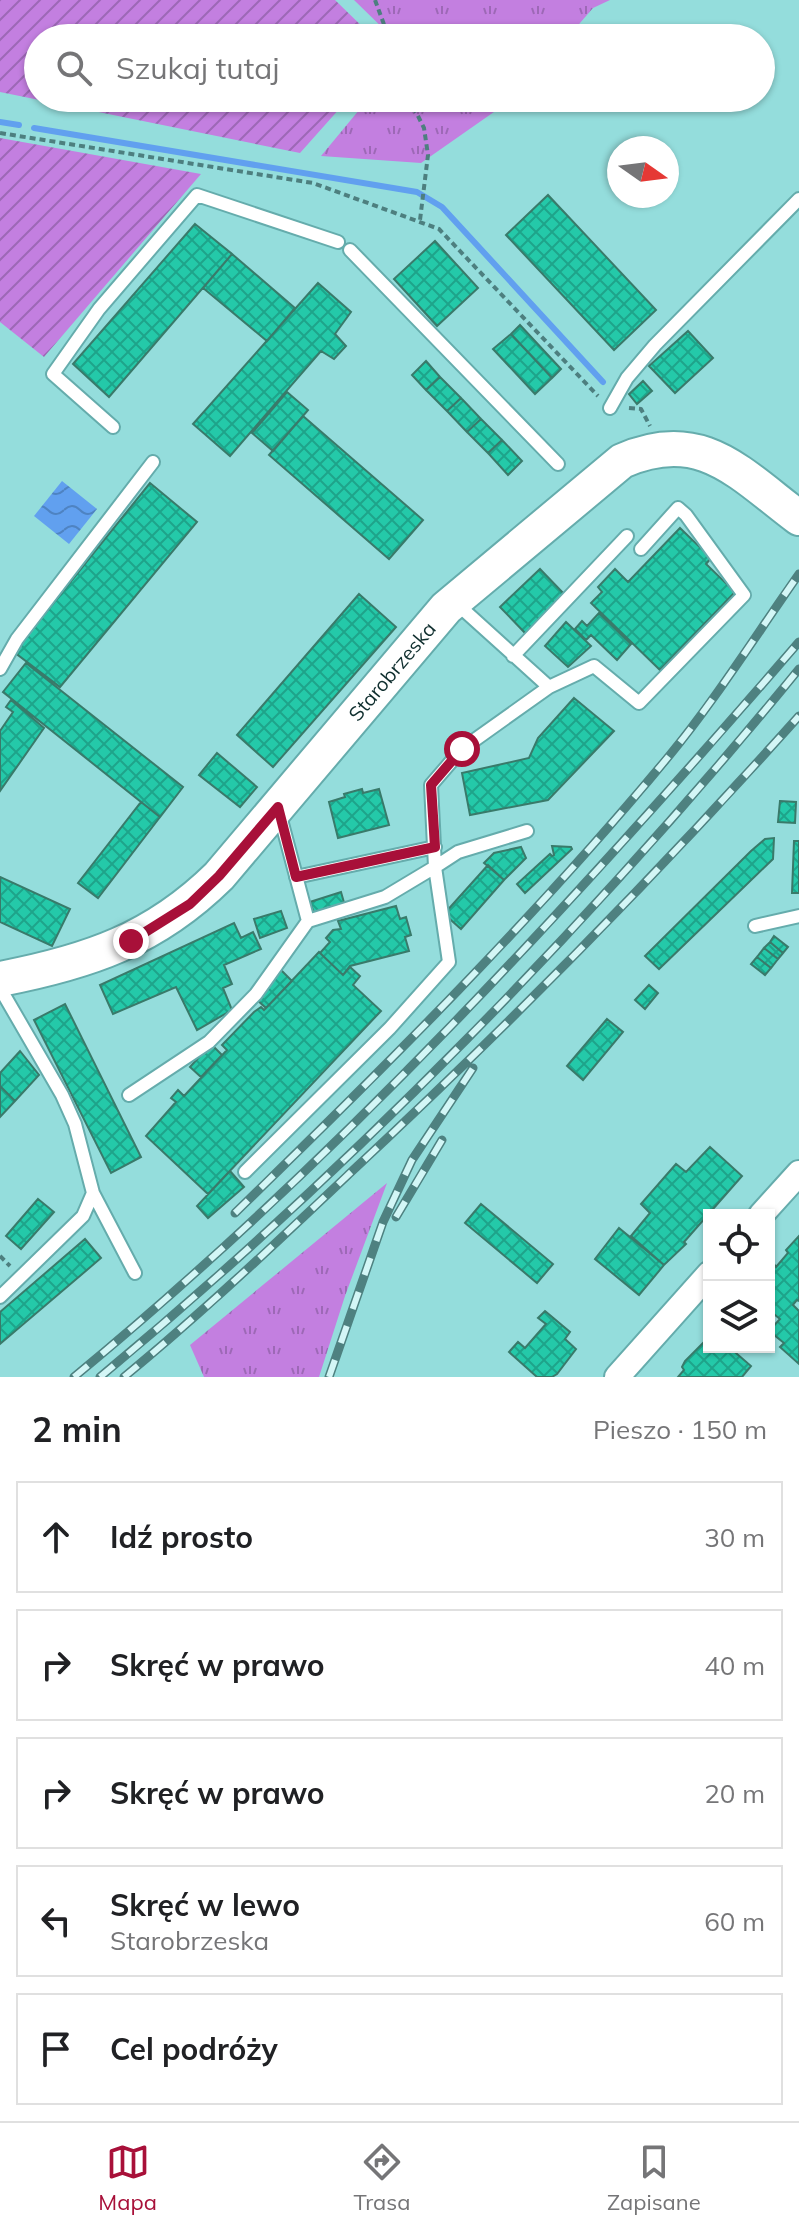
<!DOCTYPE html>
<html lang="pl">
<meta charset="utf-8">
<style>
:root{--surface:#fff;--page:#f6f6f6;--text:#202124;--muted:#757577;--line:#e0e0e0;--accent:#a81039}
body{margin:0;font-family:Mulish,sans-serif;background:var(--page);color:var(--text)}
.controls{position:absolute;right:24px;bottom:24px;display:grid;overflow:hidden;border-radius:0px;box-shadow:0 2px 6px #0004}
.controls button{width:72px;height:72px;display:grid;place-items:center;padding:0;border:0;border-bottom:2px solid var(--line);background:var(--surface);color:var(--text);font:40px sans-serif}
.compass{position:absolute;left:607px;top:136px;width:72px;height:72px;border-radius:50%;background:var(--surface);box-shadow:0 2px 6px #0004;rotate:104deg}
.stop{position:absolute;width:24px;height:24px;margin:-18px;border:6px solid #a81039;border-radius:50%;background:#fff}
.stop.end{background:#a81039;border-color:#fff;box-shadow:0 2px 8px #0008}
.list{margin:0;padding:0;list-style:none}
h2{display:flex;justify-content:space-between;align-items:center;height:104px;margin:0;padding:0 32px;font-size:34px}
h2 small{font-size:26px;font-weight:400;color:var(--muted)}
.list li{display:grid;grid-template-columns:52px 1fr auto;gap:24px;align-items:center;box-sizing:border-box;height:112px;margin:0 16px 16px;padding:0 16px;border:2px solid var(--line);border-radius:0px}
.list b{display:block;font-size:30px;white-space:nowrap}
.list p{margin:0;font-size:26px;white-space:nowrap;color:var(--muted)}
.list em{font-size:26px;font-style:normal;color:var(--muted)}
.icon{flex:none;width:44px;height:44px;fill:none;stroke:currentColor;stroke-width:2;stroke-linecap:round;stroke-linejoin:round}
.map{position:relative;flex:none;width:799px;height:1377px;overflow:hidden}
.search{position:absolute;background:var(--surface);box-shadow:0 2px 6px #0004;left:24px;right:24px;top:24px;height:88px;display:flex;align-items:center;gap:20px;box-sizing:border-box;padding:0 28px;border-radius:44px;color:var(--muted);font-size:30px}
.sheet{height:744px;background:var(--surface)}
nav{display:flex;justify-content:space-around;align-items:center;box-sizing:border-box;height:112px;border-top:2px solid var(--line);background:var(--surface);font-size:22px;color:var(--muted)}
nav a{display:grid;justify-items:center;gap:4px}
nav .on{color:var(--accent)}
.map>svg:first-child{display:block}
.grass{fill:url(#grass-tufts)}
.garden{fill:url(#garden-furrows)}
.water{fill:url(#water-waves)}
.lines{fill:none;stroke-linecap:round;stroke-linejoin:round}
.stream{stroke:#61a0ef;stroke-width:6}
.building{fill:url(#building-cross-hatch);stroke:#397a6a;stroke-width:2}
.lane-casing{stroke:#65acac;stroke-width:16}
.street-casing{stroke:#65acac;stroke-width:28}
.secondary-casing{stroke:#65acac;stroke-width:38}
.path{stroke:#4d7f7f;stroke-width:4;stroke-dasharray:6 4;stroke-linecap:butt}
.lane{stroke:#fff;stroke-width:12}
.street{stroke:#fff;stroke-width:24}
.secondary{stroke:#fff;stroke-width:34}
.rail-casing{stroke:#4e8180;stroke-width:9}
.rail{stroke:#d3f6f6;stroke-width:6;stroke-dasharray:18;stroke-linecap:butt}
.route{stroke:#a81039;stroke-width:10}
.labels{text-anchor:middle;stroke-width:8;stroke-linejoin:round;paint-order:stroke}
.street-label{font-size:20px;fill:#0f2e2e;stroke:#d3f6f6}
</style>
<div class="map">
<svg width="799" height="1377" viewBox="0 0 799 1377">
<defs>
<pattern id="grass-tufts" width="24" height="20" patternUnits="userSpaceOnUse" patternTransform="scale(2)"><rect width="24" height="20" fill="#c37fe0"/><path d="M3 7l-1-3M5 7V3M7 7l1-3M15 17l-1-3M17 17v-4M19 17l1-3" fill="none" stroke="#9d68b6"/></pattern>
<pattern id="garden-furrows" width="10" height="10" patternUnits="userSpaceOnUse" patternTransform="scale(2)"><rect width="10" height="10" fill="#c37fe0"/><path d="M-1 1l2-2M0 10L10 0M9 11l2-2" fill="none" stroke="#9d68b6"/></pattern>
<pattern id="water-waves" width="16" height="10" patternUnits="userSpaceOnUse" patternTransform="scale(2)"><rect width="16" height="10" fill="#61a0ef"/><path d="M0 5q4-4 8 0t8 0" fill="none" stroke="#4e83c2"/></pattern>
<pattern id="building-cross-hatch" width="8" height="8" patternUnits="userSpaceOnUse" patternTransform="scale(2)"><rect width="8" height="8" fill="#24c9a9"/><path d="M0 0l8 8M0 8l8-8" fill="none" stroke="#1ea48a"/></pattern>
</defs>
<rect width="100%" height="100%" fill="#94dddc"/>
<path class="grass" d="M354 0H610L593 8 567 38H393Z
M369 98H514L421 163 321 156Z
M387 1183 345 1296 319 1377H204L190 1345Z"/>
<path class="garden" d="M0 0H335L374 38H38V98H349L300 153 0 92Z
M0 138 201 174 44 357 0 322Z"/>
<path class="water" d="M62 481 97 509 69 544 34 516Z"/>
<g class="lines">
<path class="stream" d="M0 122 19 125
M34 128 417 192 442 207 603 382"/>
</g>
<path class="building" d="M548 195 656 310 614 350 506 235Z
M195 224 232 254 109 397 73 364Z
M435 241 478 288 437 326 394 279Z
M232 254 295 308 267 341 203 288Z
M318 283 351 312 335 334 346 346 334 359 321 351 230 456 193 424Z
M520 325 561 369 552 378 511 334Z
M688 331 713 358 675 393 649 366Z
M511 334 552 378 535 394 493 349Z
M426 361 440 377 426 390 412 375Z
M440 377 461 398 447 411 426 390Z
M643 381 652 391 637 404 629 394Z
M287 392 308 410 273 451 252 433Z
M461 398 481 419 467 432 447 411Z
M303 416 423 520 389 559 269 455Z
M481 419 502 440 488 453 467 432Z
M502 440 522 461 508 475 488 453Z
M150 483 197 522 60 687 14 652Z
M680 528 711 558 706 564 735 592 660 670 591 603 602 592 598 587 615 569 628 582Z
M540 569 566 596 526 634 500 607Z
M359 594 396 627 273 767 237 735Z
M599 613 631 644 617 660 591 635 586 640 575 629 582 621 587 626Z
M566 622 591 646 568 667 545 646Z
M26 663 183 787 160 817 3 692Z
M574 698 614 731 548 800 470 815 462 773 529 758 538 738Z
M11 700 44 728 0 791V731L13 712 6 707Z
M217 753 257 787 240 807 199 775Z
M362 789 363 793 379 789 389 825 338 838 329 802 345 797 344 794Z
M780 801 796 802 795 823 778 822Z
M141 802 160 817 98 898 78 883Z
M774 838 773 859 659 969 645 956 751 851 765 839Z
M794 841H799V893H792Z
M552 846 571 847 572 849 525 893 517 884 550 854 552 856 554 855Z
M521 847 526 858 504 880 484 863 494 853Z
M488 865 504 880 461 929 444 914Z
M0 877 70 909 52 946 0 922Z
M341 892 345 906 315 916 310 902Z
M396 906 400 919 406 917 411 935 405 937 409 951 350 966 343 975 320 953 330 942 326 938 333 930 341 929 338 921Z
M281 911 287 928 260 938 254 919Z
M234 923 241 938 253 932 261 949 224 965 232 984 223 988 232 1010 197 1030 176 987 113 1014 100 985Z
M774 936 788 947 783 953 770 942Z
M770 942 783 953 778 959 764 948Z
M764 948 778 959 771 968 757 957Z
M319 952 343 975 350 967 360 976 353 985 381 1011 208 1194 146 1136 176 1102 171 1098 178 1090 184 1096 227 1050 222 1045 254 1012 261 1007 264 1010 266 1008Z
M757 957 771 968 765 975 751 964Z
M281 970 292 981 266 1008 255 998Z
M649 985 658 993 645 1009 635 1000Z
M65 1004 141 1157 111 1173 34 1020Z
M607 1019 623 1032 583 1080 567 1066Z
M211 1044 222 1055 201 1077 190 1067Z
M20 1051 39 1075 15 1101 0 1086V1073Z
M0 1086 15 1101 0 1117Z
M710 1147 742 1176 684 1242 686 1244 664 1265 631 1236 650 1213 641 1204 676 1164 686 1172Z
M230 1171 244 1187 208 1218 197 1206Z
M38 1199 54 1212 21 1249 6 1236Z
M481 1204 553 1264 537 1283 465 1223Z
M619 1228 664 1265 639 1295 595 1259Z
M799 1236V1301L797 1300 793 1305 799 1311V1364L780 1347 784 1343 769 1331 780 1319 769 1310V1270L774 1264 776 1267 788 1253 786 1250Z
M85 1239 101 1258 0 1344V1312Z
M545 1311 570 1332 565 1339 576 1349 557 1374 552 1377H537L509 1352 518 1342 525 1348 546 1324 538 1318Z
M707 1339 709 1347H729L751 1366 742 1377H678L684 1370 682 1367 685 1361Z"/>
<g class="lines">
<g class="lane-casing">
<path id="lane" d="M350 250 558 464
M610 408 627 378 655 345 799 199
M113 427 53 374 99 309 197 195 338 242
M456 603 549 687
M513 656 627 536
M0 669 17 639 153 462
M527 831 458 852 435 867 431 785 462 749 549 687 594 666 639 703 744 595 686 515 678 508 641 549
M296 877 435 847
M755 926 799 916
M0 988 62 1095 75 1124 93 1193 83 1216 0 1297
M129 1095 209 1042 256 994 308 921
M245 1172 390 1028 449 962 435 867 385 897 308 921 279 812
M93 1193 135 1273"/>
</g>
<g class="street-casing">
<path id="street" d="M761 1215 799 1173
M617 1377 709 1274"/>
</g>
<g class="secondary-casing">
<g id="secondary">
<path id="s1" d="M0 979C88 962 154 940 219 876L446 608 622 461C701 426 739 473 799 518"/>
</g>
</g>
<path class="path" d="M375 0 389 38
M409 98 424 128 428 155 420 220
M0 133 313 183 439 229 598 396
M629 408 641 409 650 426
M0 1256 10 1266"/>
<use href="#lane" class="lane"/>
<use href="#street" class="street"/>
<use href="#secondary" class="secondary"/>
<g class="rail-casing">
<path id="rail" d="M235 1213C386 1066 535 918 669 756 716 699 756 635 799 574
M396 1217 442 1140
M74 1377C341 1157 573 903 799 642
M100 1377C352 1168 592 922 799 669
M124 1377C202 1313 276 1243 349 1174 506 1028 656 876 799 716
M329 1377 383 1222 412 1160 473 1068"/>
</g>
<use href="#rail" class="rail"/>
</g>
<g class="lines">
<path class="route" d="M131 941 190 904 219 876 278 807 296 877 435 847 431 785 462 749"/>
</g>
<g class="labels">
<g class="street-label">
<text dy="7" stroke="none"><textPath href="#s1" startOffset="514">Starobrzeska</textPath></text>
</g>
</g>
</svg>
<div class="controls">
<button><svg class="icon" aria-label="locate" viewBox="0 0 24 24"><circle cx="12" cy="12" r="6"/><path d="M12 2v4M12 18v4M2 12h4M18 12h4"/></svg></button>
<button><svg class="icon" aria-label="layers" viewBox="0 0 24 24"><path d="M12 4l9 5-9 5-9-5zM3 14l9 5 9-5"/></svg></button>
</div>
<svg class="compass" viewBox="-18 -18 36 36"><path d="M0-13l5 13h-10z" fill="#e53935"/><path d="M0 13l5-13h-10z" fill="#757577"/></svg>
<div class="stop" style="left:462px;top:749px"></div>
<div class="stop end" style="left:131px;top:941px"></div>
<div class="search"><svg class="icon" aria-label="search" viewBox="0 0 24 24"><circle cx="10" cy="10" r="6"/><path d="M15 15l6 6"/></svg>Szukaj tutaj</div>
</div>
<section class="sheet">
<h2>2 min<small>Pieszo · 150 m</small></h2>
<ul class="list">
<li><svg class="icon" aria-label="ahead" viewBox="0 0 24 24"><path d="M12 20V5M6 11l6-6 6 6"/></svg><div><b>Idź prosto</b></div><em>30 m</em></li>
<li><svg class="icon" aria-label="right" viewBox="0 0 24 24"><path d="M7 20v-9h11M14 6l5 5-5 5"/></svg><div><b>Skręć w prawo</b></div><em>40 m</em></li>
<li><svg class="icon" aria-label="right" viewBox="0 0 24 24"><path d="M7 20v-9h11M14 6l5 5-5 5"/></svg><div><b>Skręć w prawo</b></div><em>20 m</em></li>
<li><svg class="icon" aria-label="left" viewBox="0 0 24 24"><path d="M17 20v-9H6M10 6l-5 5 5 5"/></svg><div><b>Skręć w lewo</b><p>Starobrzeska</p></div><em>60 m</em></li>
<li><svg class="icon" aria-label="arrive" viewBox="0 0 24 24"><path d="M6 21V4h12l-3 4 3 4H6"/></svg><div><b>Cel podróży</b></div></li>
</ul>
</section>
<nav>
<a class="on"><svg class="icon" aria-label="map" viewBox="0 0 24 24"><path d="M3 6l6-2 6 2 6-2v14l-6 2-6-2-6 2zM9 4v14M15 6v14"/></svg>Mapa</a>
<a><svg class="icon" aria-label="directions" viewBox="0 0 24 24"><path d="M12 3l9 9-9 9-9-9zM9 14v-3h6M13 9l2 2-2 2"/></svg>Trasa</a>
<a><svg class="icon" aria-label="saved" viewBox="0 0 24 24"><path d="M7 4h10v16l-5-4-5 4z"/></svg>Zapisane</a>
</nav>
